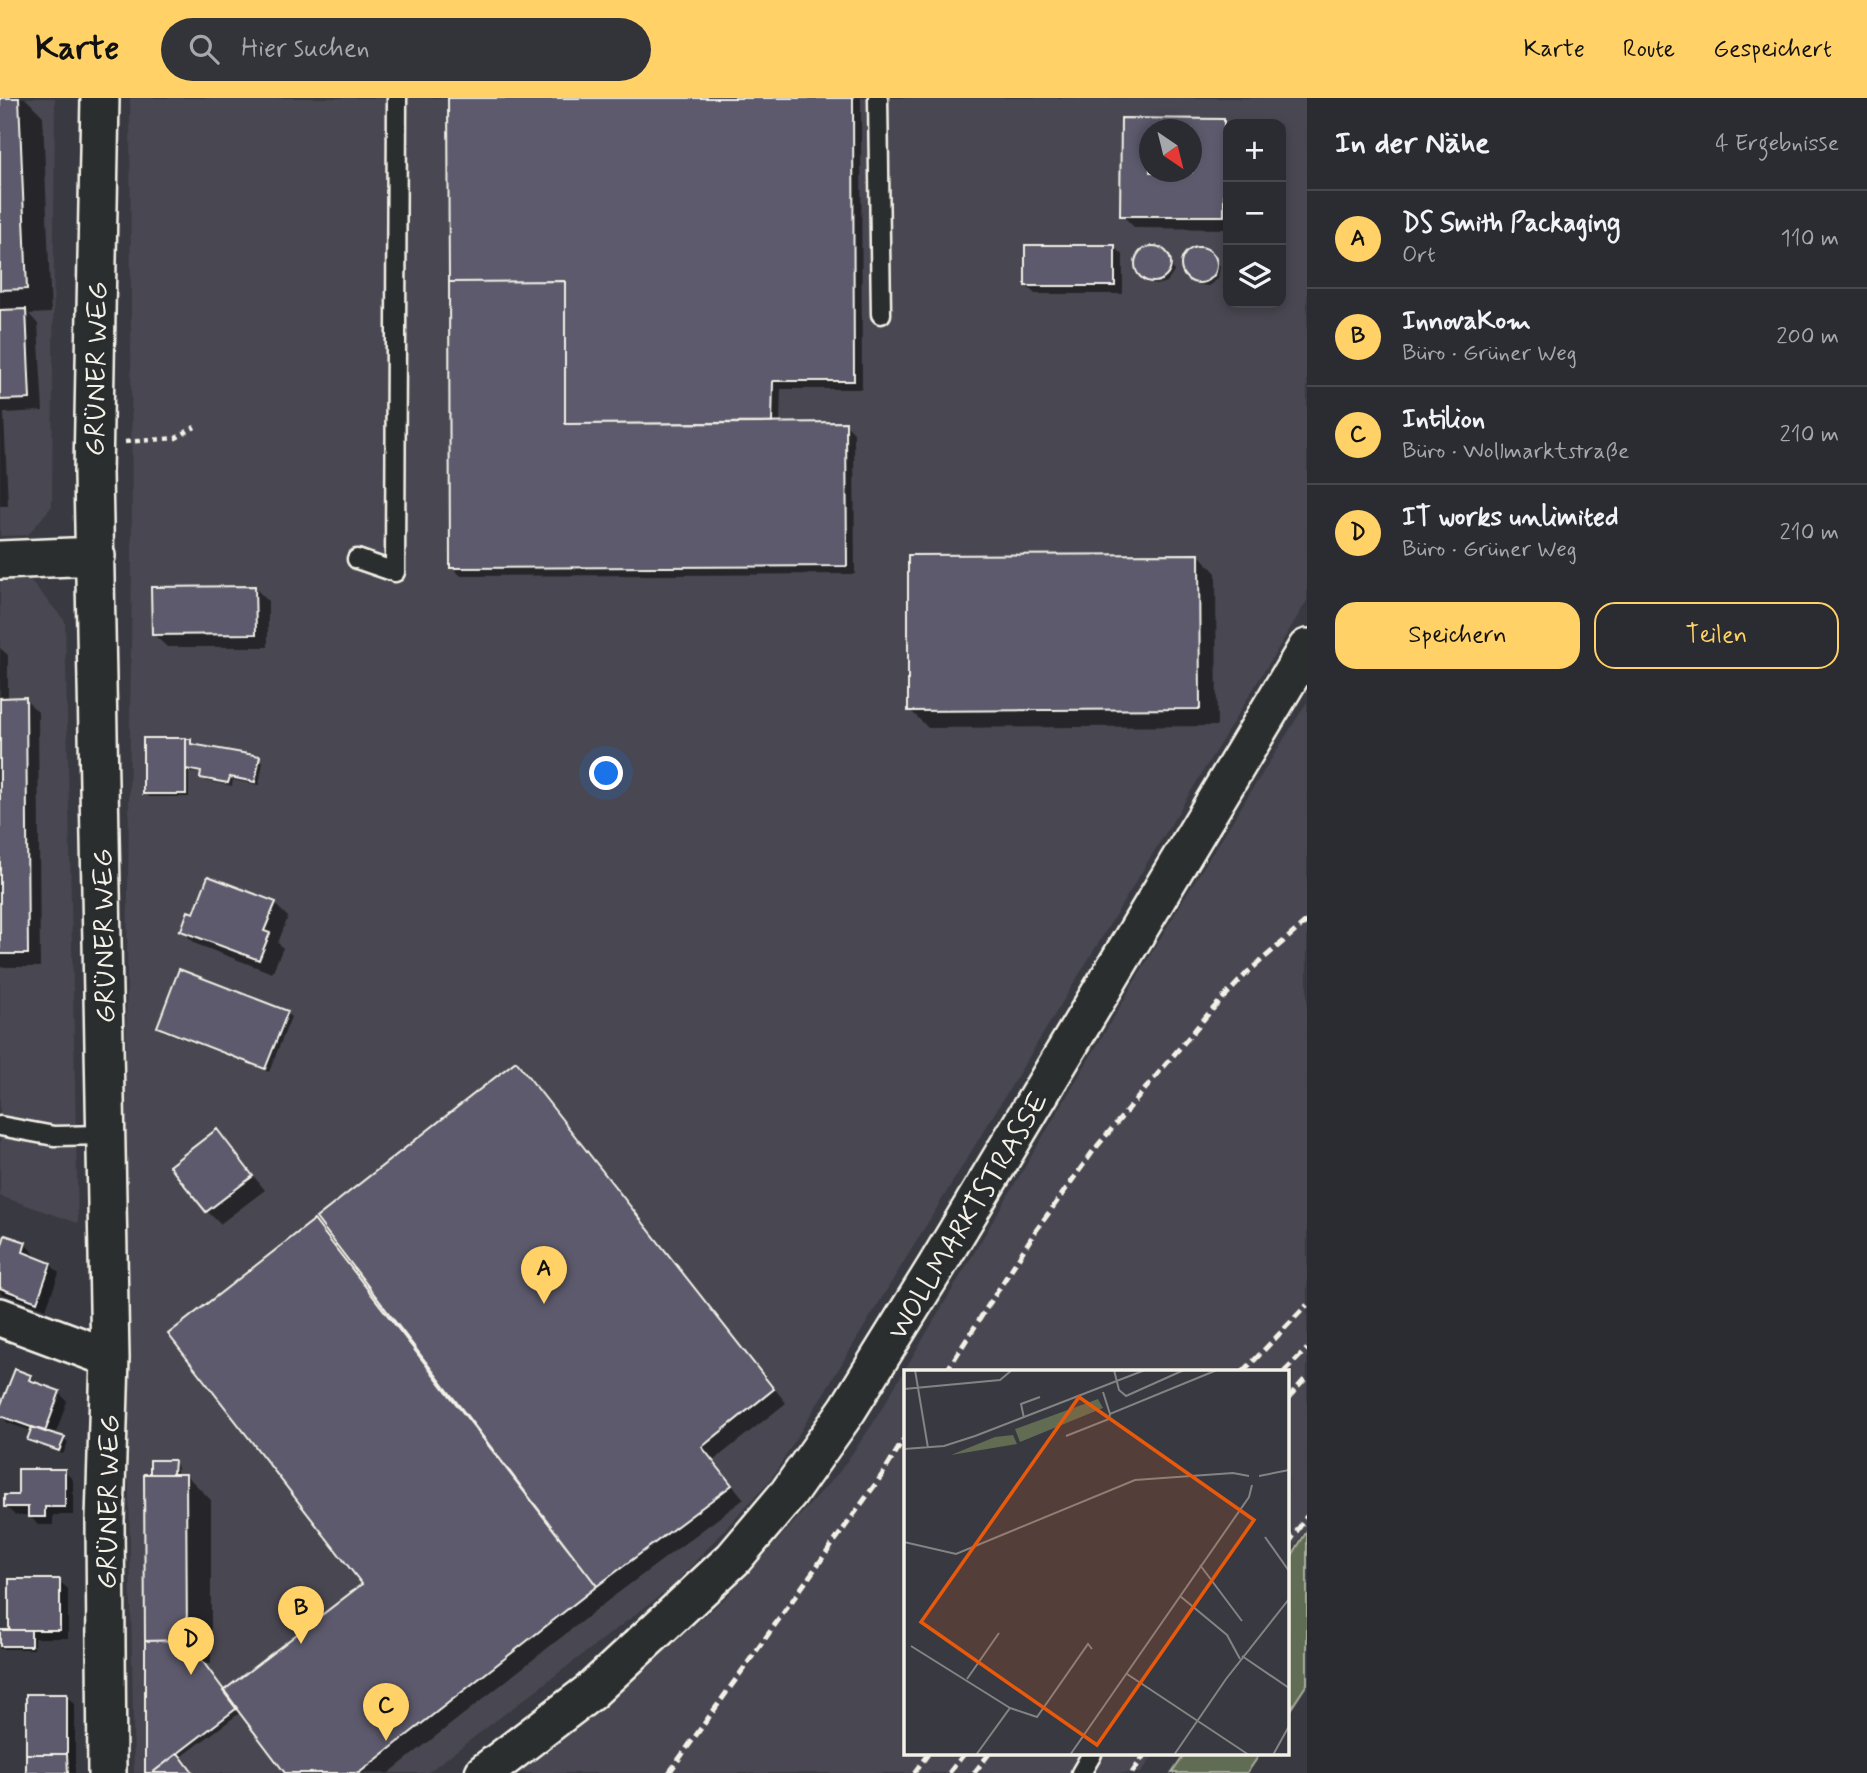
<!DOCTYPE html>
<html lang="de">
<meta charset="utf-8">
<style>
:root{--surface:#2b2c31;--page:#333439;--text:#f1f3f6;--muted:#a6a7ab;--line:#47484d;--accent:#ffd166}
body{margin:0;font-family:Mynerve,sans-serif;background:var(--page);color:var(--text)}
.controls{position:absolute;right:21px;top:21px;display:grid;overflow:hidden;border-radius:14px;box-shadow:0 4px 10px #0003}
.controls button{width:63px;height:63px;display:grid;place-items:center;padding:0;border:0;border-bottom:2px solid var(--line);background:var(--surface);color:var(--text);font:35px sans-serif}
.compass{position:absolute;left:1139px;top:21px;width:63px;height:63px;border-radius:50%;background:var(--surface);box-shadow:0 4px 10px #0003;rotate:145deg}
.you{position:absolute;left:607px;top:676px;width:24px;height:24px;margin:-18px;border:5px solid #fff;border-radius:50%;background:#1a73e8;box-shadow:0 0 0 10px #1a73e833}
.badge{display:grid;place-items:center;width:46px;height:46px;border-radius:50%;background:var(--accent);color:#111;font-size:23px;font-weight:700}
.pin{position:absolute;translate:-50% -58px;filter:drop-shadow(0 2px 4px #0008)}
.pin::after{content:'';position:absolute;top:37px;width:24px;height:21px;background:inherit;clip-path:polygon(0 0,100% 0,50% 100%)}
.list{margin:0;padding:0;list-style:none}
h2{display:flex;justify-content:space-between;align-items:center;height:91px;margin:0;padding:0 28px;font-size:30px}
h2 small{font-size:23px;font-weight:400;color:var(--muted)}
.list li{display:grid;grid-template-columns:46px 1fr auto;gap:21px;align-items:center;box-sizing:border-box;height:98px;padding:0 28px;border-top:2px solid var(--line)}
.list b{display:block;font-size:26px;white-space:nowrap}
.list p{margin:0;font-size:23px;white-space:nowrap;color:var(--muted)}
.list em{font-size:23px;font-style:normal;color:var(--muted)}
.actions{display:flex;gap:14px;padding:21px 28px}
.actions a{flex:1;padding:16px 0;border:2px solid var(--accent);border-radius:21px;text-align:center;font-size:24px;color:var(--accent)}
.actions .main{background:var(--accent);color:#111}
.icon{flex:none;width:38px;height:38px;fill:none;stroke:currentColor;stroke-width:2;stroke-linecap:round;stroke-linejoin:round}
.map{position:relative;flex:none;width:1307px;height:1675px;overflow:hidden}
header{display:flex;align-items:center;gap:42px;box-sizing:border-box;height:98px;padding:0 35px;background:var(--accent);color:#111}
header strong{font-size:33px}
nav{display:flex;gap:38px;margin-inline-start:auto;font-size:24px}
.search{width:490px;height:63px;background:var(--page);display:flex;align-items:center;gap:18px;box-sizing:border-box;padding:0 24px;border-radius:38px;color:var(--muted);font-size:26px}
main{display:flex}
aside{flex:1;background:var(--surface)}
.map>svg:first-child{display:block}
.built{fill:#484751;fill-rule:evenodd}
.green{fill:#616c53;stroke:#aaae9e;stroke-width:2}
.shadow{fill:#0007;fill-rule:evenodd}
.building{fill:#5c5a6c;stroke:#f4f1e8;stroke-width:2;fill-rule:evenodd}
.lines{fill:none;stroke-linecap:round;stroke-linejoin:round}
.service-casing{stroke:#f4f1e8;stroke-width:23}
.minor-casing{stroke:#f4f1e8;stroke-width:42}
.path{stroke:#f4f1e8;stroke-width:4.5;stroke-dasharray:5 5;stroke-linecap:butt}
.service{stroke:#2a2d2e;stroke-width:18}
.minor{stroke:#2a2d2e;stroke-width:37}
.rail{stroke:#f4f1e8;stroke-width:5;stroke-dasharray:10 5;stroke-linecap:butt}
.labels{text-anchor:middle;stroke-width:7;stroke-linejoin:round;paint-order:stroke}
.street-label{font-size:28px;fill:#f4f1e8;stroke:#2a2d2e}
.inset-road{fill:none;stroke:#848384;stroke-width:2}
.view{fill:#e8590c;fill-opacity:0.15;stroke:#e8590c;stroke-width:3.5}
.inset-edge{fill:none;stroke:#f4f1e8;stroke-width:3.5}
</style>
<header>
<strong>Karte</strong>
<div class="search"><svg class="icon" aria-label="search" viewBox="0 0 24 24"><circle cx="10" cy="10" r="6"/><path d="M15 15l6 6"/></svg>Hier suchen</div>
<nav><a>Karte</a><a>Route</a><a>Gespeichert</a></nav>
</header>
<main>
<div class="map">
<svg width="1307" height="1675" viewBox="0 0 1307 1675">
<rect width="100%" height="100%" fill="#393a41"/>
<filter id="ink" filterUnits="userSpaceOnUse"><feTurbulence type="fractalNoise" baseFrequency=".0143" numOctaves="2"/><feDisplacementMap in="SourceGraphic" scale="14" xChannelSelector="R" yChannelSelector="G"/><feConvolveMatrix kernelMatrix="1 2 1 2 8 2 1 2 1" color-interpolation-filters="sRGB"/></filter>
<g filter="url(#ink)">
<path class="built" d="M0 0H55L52 408 28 437 0 438Z
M130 0H1307V503L772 1380 673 1488 427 1675H134L124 1118 132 464ZM1228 26H1281V205H1228ZM1150 32H1192V74H1150Z
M24 475 65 523 78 1125 0 1098V477Z
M1307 604V1429L1288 1458V1274H906V1656H1154L1141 1675H518L594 1616 727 1498 840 1373 872 1327 1186 797Z"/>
<path class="green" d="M1307 1433V1586L1288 1615V1464Z
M1185 1656H1260L1247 1675H1172Z"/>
<path class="shadow" d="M0 0H25L43 18 51 215 29 216 38 226 43 313 4 315 8 408H0Z
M449 0H861L862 291H781L780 327 845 326 854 335 855 476 461 478 452 469Z
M1123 22H1223L1228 27V131L1135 130 1122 117ZM1150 32H1192V74H1150Z
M1114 149 1123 157V196H1035L1026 187Z
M1156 150 1171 162 1174 174 1167 184 1155 187 1140 176 1137 164 1143 153Z
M1195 151 1208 153 1220 168 1218 181 1208 188 1195 186 1183 171 1185 158Z
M1199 457 1216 475 1217 628 928 630 910 612Z
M255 490 268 503V549H167L153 536Z
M0 550 8 557V601H25L38 614 40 869H0Z
M190 642 194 648 259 660 263 664 259 687 233 682 232 688 206 683 202 679 203 676 189 674V699H149L145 695Z
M275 806 288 819 278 845 283 850 272 875 196 846 182 833 195 817Z
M287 915 291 919 269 974 163 933 159 929Z
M516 965 529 979 786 1305 713 1363 744 1401 610 1501 389 1675H287L241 1614 180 1660 193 1675H147L152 1377 173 1364 177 1368V1377H186L211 1402V1566H204L224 1594 364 1486 314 1124 331 1141Z
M217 1034 265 1092 220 1126 207 1113Z
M25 1146 34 1155 32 1160 50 1166 59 1175 46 1211 0 1195V1158Z
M30 1278 40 1288 59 1295 67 1303 55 1338 68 1344 63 1356 33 1345 29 1341 32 1333 8 1325 0 1317Z
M64 1373 73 1382V1417H53V1427H38L29 1417H15L6 1409Z
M59 1483 68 1491V1540H34V1551H0V1534H11Z
M66 1598 75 1606V1675H28Z"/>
<path class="building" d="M0 0H19L27 191 0 192Z
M448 0H853L854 283H773L772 325 565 326V183L449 184Z
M1121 20 1224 21V118H1120ZM1150 32H1192V74H1150Z
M1025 147H1115V188H1025Z
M1135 166a18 18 0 1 1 36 0a18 18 0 1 1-36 0Z
M1181 167a18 18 0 1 1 36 0a18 18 0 1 1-36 0Z
M565 183V326L846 324 847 468 450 470 449 184Z
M26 211 30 301 0 302V212Z
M1199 456 1200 611 908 613V457Z
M255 488 256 536 152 537 151 489Z
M26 599 28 856H0V600Z
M143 640H186V696H143Z
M186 641H191V646L260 658 255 684 230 679 228 685 200 680 201 674 186 671Z
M208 778 276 804 264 833 270 835 259 862 178 832H181L188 813 194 815Z
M179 871 288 913 265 971 157 929Z
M516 963 774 1291 702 1349 732 1387 597 1488 316 1120Z
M217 1031 253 1078 206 1114 169 1068Z
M314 1122 597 1488 359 1675H285L223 1593 362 1486 168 1236Z
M5 1137 26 1144 23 1154 51 1165 37 1204 0 1190V1153Z
M15 1271 31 1277 29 1282 60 1293 45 1334 0 1318V1309Z
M32 1329 65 1339 59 1353 27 1342Z
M150 1362H174L173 1376H150Z
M18 1371H65V1409H45V1419H28V1409H4V1397H18Z
M144 1376H186L187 1542 145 1543Z
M9 1481H60V1532H9Z
M0 1532H31V1548H0Z
M187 1542 237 1610 152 1675H145V1543Z
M26 1596H67V1656H26Z
M178 1655 193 1675H152Z
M26 1656H67L68 1675H26Z"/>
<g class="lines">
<g class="service-casing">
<path id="service" d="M878 0 881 216
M357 461 395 474 397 0
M0 1028 54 1038 106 1037
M1081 1675 1092 1656"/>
</g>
<g class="minor-casing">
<path id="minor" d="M100 0 93 375 110 1260 105 1422 107 1675
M0 462 96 458
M0 1219 110 1260
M484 1675 590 1594 733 1461 788 1396 848 1311 936 1169 1307 550"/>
</g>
<path class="path" d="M125 344 176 340 195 329"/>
<use href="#service" class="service"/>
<use href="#minor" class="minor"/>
<path class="rail" d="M946 1274 1035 1134 1094 1052 1209 915 1248 874 1307 823
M1243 1274 1307 1207
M1284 1274 1307 1251
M1288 1300 1307 1279
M1288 1446 1307 1418
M669 1675 882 1377 906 1338
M914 1675 928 1656
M949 1675 964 1656
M974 1675 989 1656
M1132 1675 1145 1656"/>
</g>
</g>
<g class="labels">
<g class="street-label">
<text transform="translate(95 271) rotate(-89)" y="10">GRÜNER WEG</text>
<text transform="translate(103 838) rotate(-91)" y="10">GRÜNER WEG</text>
<text transform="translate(967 1117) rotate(-59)" y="10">WOLLMARKTSTRASSE</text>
<text transform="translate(107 1404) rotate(-89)" y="10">GRÜNER WEG</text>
</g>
</g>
<g transform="translate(904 1272)">
<rect width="385" height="385" fill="#393a41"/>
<path d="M194 29 199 38 116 72 111 59ZM109 65 113 74 47 85 91 67Z" fill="#616c53"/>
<path class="inset-road" d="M11 0 24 78M210 0 215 20 222 26 280 0M0 19 96 10 108 0M199 22 206 44 313 0M120 48 117 34 136 27M162 66 205 49 206 44M0 79 40 76 71 66 241 0M355 106 385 100M361 167 385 201M0 172 52 184 231 110 329 103 345 106M296 195 338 251M276 226 323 265 336 289M7 276 106 338M338 286 385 318M223 304 345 385M63 309 95 263M72 385 106 338 133 347 184 274 188 279M166 385 345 127 348 115M270 385 322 309 385 229M369 385 385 356"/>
<path class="view" d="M175 27 350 150 193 375 17 252Z"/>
<rect width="385" height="385" class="inset-edge"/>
</g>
</svg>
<div class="controls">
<button>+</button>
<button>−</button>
<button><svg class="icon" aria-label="layers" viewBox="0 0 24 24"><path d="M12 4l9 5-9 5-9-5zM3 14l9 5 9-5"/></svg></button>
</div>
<svg class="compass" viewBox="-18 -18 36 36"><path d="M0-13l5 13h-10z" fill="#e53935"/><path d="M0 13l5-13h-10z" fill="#a6a7ab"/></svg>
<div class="you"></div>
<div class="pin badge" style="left:544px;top:1206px">A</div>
<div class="pin badge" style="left:301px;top:1546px">B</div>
<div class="pin badge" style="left:386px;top:1643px">C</div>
<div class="pin badge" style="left:191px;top:1577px">D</div>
</div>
<aside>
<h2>In der Nähe<small>4 Ergebnisse</small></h2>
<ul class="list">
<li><span class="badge">A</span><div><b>DS Smith Packaging</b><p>Ort</p></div><em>110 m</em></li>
<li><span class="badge">B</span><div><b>InnovaKom</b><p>Büro · Grüner Weg</p></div><em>200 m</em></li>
<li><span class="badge">C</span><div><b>Intilion</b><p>Büro · Wollmarktstraße</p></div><em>210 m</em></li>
<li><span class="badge">D</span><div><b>IT works unlimited</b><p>Büro · Grüner Weg</p></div><em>210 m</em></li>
</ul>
<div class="actions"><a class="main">Speichern</a><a>Teilen</a></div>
</aside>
</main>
